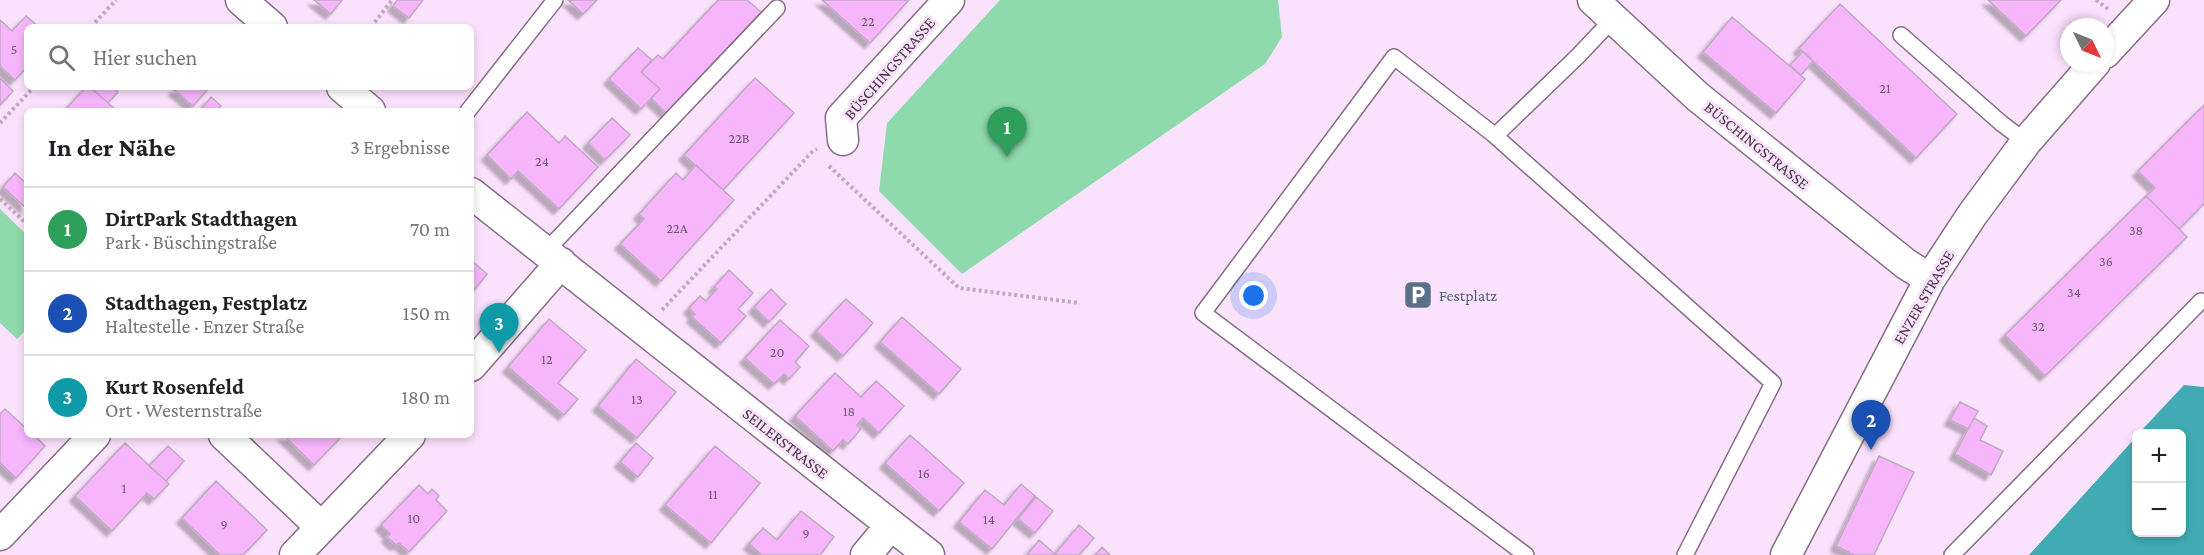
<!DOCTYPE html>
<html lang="de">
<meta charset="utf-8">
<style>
:root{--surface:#fff;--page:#f6f6f6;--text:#202124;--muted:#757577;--line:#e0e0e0;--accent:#29677d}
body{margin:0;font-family:"Crimson Pro",serif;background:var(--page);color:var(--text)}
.controls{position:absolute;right:18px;bottom:18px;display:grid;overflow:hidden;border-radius:9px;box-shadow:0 3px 9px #0003}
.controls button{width:54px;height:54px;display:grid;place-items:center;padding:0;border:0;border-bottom:2px solid var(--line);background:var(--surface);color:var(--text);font:30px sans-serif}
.compass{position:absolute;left:2060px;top:18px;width:54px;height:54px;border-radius:50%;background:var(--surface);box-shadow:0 3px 9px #0003;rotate:133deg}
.you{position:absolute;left:1254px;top:296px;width:21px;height:21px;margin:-15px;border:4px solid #fff;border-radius:50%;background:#1a73e8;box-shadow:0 0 0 9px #1a73e833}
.badge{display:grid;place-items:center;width:39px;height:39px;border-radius:50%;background:var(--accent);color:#fff;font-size:20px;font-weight:700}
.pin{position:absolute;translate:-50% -50px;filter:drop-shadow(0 2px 3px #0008)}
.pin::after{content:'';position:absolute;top:32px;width:21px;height:18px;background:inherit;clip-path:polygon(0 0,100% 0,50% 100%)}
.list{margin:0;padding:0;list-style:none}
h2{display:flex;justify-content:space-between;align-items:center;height:78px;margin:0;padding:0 24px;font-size:26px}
h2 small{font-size:20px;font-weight:400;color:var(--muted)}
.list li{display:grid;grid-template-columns:39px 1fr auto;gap:18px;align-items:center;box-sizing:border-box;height:84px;padding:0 24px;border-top:2px solid var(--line)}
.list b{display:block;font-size:22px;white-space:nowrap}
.list p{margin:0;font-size:20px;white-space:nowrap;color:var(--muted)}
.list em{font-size:20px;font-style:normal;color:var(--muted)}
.icon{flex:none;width:33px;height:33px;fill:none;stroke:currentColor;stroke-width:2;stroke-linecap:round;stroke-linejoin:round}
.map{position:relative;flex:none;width:2204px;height:555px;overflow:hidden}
.search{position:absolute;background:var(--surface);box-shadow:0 3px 9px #0003;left:24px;top:24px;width:450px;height:66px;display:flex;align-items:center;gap:15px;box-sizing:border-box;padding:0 21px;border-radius:9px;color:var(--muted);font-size:22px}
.panel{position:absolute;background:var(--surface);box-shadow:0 3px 9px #0003;left:24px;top:108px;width:450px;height:330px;border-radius:9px}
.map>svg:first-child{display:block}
.green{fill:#8fdaad}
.water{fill:#41abb3}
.building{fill:#f7b5fc;stroke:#c0a9c2;stroke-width:1.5;filter:url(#shadow)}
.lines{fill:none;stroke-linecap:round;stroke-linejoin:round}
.service-casing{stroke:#846e85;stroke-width:18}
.minor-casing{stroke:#846e85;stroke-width:33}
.path{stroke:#bfabc0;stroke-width:4;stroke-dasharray:3 3;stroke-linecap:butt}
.service{stroke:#fff;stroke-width:15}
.minor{stroke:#fff;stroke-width:30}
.labels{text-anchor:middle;stroke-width:6;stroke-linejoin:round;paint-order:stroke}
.number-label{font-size:14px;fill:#705871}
.street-label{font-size:16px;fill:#433943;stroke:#fbe2fc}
.service-label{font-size:16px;fill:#4e5e75;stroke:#fbe2fc;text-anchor:start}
</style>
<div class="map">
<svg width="2204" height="555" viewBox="0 0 2204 555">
<defs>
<filter id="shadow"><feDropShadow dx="-5.5" dy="5.5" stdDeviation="1.5" flood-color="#0004"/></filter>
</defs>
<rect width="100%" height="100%" fill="#fbe2fc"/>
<path class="green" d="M1000 0H1278L1282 37 1265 64 962 274 879 191 887 123Z
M0 209 27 235V329L17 339 0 323Z"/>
<path class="water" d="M2184 385 2204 387V555H2029L2136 437V532H2182V434L2139 433Z"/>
<path class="building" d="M314 0H342L331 14Z
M397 0H423L409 18 393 6Z
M568 0H597L583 14Z
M718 0H747L761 12 666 113 651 98 660 89 641 72 658 55 663 59Z
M822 0H909L870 43Z
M1988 0H2061L2026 36Z
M1840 4 1957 114 1916 158 1799 48Z
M26 16 39 27H27V67L15 80 0 66V20L12 31Z
M1732 17 1805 79 1776 113 1703 52Z
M638 48 652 60 641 72 660 89 641 109 609 79Z
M1803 51 1813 61 1801 75 1790 65Z
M0 78 13 91 0 105Z
M755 78 794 113 723 190 684 155Z
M86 87H90L117 111H64Z
M90 87H113L118 92 108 103Z
M177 87H210L193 106 174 90Z
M211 97 221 106 216 111H200Z
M2204 105V204L2179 229 2146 196 2155 188 2138 171Z
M527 112 559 143 565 136 598 167 559 209 518 171 511 179 487 155Z
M612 118 630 135 605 160 588 143Z
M696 165 734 200 661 281 620 244 644 219 639 214 676 173 683 180Z
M15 173 27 184 26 208 3 187Z
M2146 196 2187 237 2045 376 2005 335Z
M471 260 487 274 471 294Z
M729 270 753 293 738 309 746 316 721 343 692 317 695 314 689 308 700 296 706 301 717 289 714 287Z
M771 289 786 304 769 322 754 307Z
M846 299 873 323 843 356 816 331Z
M902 317 961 369 939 394 880 342Z
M549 319 586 350 558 383 578 399 564 415 508 367Z
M780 320 809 346 795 362 800 367 789 379 784 374 774 384 745 358Z
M636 359 676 392 637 438 598 406Z
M835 373 861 397 876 381 904 406 879 433 863 418 857 425 861 429 848 444 843 440 833 451 795 416Z
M1960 402 1978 411 1968 429 1950 420Z
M5 409 27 429V435H34L45 446 16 478 0 463V414Z
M1974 418 1987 426 1980 440 2003 451 1991 475 1955 454Z
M283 435H343L314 465Z
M910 435 964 483 939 511 885 463Z
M125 443 169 484 154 499 147 493 112 531 75 496Z
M636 443 653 458 638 477 620 462Z
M168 446 184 461 166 481 149 466Z
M715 446 760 483 711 543 665 505Z
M1879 456 1914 472 1874 555H1854L1836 546Z
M216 481 267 530 243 555H220L182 518Z
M1021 484 1035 496 992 549 959 522 985 490 1004 505Z
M419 485 428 494 432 489 439 496 436 500 447 511 409 552 399 543 396 545 387 537 390 534 381 525Z
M1036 497 1053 511 1035 533 1018 519Z
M801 511 834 537 820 555H762L749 544 763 528 777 540Z
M1079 525 1094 538 1079 555H1027L1039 540 1055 554Z
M1102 547 1110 555H1095Z"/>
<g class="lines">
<g class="service-casing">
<path id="service" d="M1901 35 2001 123 2026 142
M468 111 555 0
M1495 136 1578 56 1613 19
M546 251 777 8
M1526 555 1203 313 1394 57 1493 134 1773 383 1685 555
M1952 555 2201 301"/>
</g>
<g class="minor-casing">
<path id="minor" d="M241 0 272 27
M1593 0 1698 97 1906 264 1930 279
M2105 53 2154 0
M342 87 370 111
M843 140 841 118 949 0
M471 193 929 555
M471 366 561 263
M224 435 321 527
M0 535 95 435
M295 555 410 435
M866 555 890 526
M1786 555 1930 279 1972 215 2026 142 2095 63"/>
</g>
<path class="path" d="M2096 0 2108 9
M91 27 116 0
M371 27 392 0
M0 123 34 87
M829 166 959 288 1080 303
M0 199 27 224
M662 310 813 151 817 149"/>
<use href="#service" class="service"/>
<use href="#minor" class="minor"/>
</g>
<defs>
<g id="parking-square" transform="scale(1.5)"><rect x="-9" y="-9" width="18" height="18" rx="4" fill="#5c6f8a" stroke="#fbe2fc"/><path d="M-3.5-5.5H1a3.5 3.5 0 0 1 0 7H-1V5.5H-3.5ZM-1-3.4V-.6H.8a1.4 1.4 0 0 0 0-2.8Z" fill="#fff"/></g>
</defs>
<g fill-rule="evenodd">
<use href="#parking-square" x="1418" y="295"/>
</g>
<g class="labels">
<g class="number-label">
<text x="868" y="26">22</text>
<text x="14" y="54">5</text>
<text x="1885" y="93">21</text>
<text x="739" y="143">22B</text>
<text x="542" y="166">24</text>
<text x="677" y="233">22A</text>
<text x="2136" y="235">38</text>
<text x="2106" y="266">36</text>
<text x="2074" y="297">34</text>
<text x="2038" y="331">32</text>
<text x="777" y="357">20</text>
<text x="547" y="364">12</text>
<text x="637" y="404">13</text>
<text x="849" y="416">18</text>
<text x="924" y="478">16</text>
<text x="124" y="493">1</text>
<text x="713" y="499">11</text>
<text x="414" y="523">10</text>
<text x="989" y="524">14</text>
<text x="224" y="529">9</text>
<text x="806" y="538">9</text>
</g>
<g class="street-label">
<text transform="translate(889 68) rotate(-49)" y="6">BÜSCHINGSTRASSE</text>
<text transform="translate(1757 145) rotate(39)" y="6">BÜSCHINGSTRASSE</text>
<text transform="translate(1923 297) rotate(-60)" y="6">ENZER STRASSE</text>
<text transform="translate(786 443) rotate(38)" y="6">SEILERSTRASSE</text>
</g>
<g class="service-label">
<text x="1439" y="301">Festplatz</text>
</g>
</g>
</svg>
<div class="controls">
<button>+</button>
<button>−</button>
</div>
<svg class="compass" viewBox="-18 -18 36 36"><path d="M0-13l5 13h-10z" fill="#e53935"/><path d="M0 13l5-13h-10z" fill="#757577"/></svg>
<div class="you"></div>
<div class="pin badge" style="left:1007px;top:157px;background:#2e9e5b">1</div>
<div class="pin badge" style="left:1871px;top:450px;background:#1a4fb4">2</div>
<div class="pin badge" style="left:499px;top:353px;background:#0f9aa8">3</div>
<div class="search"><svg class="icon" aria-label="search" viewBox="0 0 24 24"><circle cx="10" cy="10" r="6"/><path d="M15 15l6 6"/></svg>Hier suchen</div>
<section class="panel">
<h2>In der Nähe<small>3 Ergebnisse</small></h2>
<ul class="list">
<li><span class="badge" style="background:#2e9e5b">1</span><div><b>DirtPark Stadthagen</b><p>Park · Büschingstraße</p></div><em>70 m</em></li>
<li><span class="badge" style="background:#1a4fb4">2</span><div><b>Stadthagen, Festplatz</b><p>Haltestelle · Enzer Straße</p></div><em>150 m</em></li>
<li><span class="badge" style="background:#0f9aa8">3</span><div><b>Kurt Rosenfeld</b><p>Ort · Westernstraße</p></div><em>180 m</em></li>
</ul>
</section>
</div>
